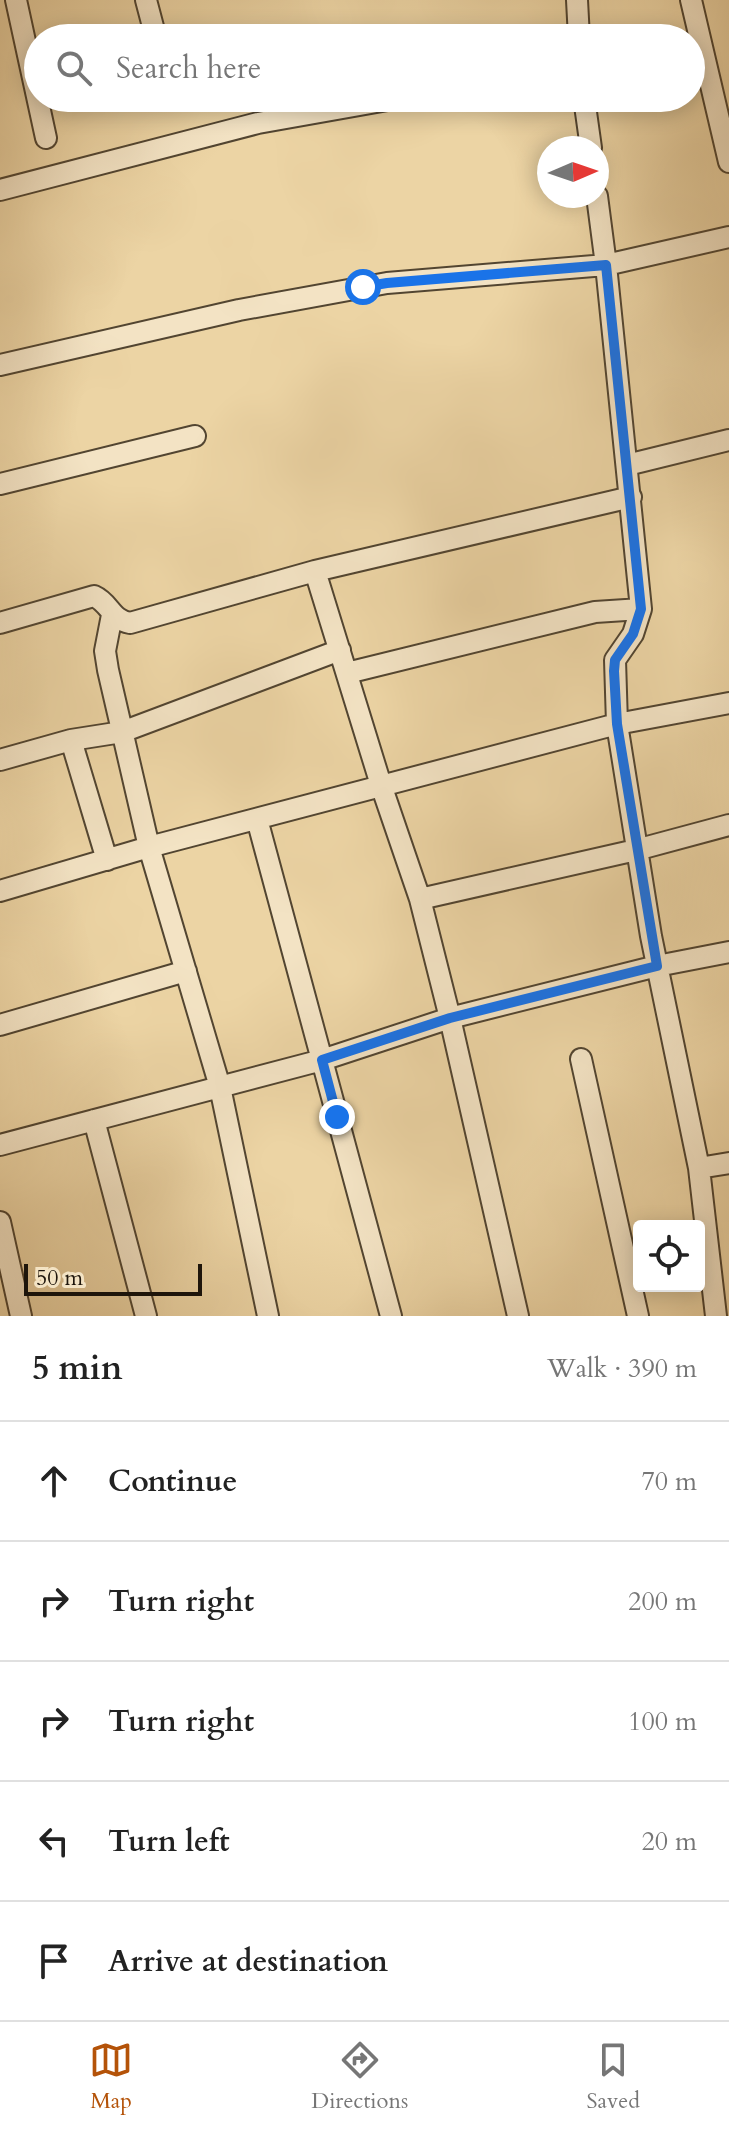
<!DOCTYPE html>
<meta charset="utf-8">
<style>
:root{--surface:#fff;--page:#f2f2f2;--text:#222;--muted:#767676;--line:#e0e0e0;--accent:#b45309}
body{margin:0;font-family:Cardo,serif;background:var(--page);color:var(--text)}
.controls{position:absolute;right:24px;bottom:24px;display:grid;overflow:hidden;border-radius:8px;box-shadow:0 4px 20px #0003}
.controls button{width:72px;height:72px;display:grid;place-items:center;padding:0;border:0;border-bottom:2px solid var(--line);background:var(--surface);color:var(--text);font:40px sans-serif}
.compass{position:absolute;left:537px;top:136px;width:72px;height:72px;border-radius:50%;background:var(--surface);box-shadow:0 4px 20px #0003;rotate:88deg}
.scale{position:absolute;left:24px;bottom:20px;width:178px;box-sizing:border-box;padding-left:8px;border:4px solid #1e150b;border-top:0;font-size:22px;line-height:28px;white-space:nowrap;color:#1e150b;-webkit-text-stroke:6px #f3e3c4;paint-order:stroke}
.stop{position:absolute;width:24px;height:24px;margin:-18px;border:6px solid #1a73e8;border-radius:50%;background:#fff}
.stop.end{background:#1a73e8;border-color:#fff;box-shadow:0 2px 8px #0008}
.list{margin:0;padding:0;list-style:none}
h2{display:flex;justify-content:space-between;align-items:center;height:104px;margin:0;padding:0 32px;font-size:34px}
h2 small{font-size:26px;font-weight:400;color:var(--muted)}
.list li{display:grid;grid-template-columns:52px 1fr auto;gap:24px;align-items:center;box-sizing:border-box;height:120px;padding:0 32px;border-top:2px solid var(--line)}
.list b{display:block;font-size:30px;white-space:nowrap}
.list em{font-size:26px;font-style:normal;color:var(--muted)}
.icon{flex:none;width:44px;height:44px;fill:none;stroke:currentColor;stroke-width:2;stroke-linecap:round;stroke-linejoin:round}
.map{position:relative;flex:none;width:729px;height:1316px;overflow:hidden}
.search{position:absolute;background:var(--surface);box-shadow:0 4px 20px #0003;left:24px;right:24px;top:24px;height:88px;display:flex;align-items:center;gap:20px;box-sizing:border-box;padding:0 28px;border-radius:44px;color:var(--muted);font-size:30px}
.sheet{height:704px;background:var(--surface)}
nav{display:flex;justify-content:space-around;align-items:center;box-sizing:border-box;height:112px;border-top:2px solid var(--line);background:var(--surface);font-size:22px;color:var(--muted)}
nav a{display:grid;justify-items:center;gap:4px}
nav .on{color:var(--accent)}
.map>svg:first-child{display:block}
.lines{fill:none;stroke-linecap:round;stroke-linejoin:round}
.street-casing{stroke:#524531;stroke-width:24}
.street{stroke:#f3e3c4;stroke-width:20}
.route{stroke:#1a73e8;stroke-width:10}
</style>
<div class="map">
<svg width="729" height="1316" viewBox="0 0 729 1316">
<rect width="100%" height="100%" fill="#ecd4a4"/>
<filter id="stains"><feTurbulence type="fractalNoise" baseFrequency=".0025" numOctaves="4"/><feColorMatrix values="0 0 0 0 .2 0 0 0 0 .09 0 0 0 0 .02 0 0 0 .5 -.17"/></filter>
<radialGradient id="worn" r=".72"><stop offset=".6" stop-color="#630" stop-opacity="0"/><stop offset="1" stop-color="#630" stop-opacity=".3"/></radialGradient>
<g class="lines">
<g class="street-casing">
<path id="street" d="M16 0 46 138
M146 0 156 38
M577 0 579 38
M691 0 729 162
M170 98 171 99
M584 98 591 148
M0 190 258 123 399 98
M597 196 606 265 729 237
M0 365 239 310 387 283 606 265 641 609 633 634 615 660 617 724 651 936 699 1168
M627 465 729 440
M0 484 195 436
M315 571 381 785 420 899 450 1018 518 1316
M112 615 105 651 108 670 149 847 220 1087 268 1316
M0 623 94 596C110 603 111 620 130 623L315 571 631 497
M347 673 595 612 641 609
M71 740 122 732 340 650
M0 760 71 740 107 860
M257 819 391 1316
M0 891 149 847 617 724 729 703
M420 899 636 850 729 825
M0 1025 186 971
M581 1059 638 1316
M94 1120 146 1316
M0 1145 322 1060 450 1018 657 966 729 952
M0 1222 21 1316
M716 1316 699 1168 729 1163"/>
</g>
<use href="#street" class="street"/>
</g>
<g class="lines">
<path class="route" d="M337 1117 322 1060 450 1018 657 966 617 724 614 671 615 660 633 634 641 609 606 265 387 283 363 287"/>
</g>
<rect width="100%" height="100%" filter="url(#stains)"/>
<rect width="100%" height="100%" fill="url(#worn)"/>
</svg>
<div class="controls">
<button><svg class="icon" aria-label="locate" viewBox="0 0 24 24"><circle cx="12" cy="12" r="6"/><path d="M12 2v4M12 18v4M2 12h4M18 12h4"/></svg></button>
</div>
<svg class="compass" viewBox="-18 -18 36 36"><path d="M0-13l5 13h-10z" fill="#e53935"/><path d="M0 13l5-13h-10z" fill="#767676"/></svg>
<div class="scale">50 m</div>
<div class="stop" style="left:363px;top:287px"></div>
<div class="stop end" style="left:337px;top:1117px"></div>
<div class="search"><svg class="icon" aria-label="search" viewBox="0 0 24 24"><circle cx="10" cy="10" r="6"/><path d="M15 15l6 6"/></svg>Search here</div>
</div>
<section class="sheet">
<h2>5 min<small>Walk · 390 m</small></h2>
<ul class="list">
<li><svg class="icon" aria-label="ahead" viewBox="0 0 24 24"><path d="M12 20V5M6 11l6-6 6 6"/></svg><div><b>Continue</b></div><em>70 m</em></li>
<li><svg class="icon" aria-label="right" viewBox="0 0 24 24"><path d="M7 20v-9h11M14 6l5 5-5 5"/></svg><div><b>Turn right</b></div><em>200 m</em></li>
<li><svg class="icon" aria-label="right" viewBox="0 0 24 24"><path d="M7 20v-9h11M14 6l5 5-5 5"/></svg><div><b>Turn right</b></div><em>100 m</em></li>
<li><svg class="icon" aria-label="left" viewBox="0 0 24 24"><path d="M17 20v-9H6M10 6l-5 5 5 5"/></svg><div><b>Turn left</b></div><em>20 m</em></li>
<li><svg class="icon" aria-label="arrive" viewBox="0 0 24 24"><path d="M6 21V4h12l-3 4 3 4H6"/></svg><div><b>Arrive at destination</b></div></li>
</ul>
</section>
<nav>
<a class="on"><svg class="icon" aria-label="map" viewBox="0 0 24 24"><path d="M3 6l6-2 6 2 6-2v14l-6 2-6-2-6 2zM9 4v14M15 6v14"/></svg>Map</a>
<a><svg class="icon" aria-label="directions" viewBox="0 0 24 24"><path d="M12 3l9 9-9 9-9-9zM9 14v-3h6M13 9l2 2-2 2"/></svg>Directions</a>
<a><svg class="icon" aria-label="saved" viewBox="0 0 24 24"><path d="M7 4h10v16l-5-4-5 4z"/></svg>Saved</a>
</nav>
